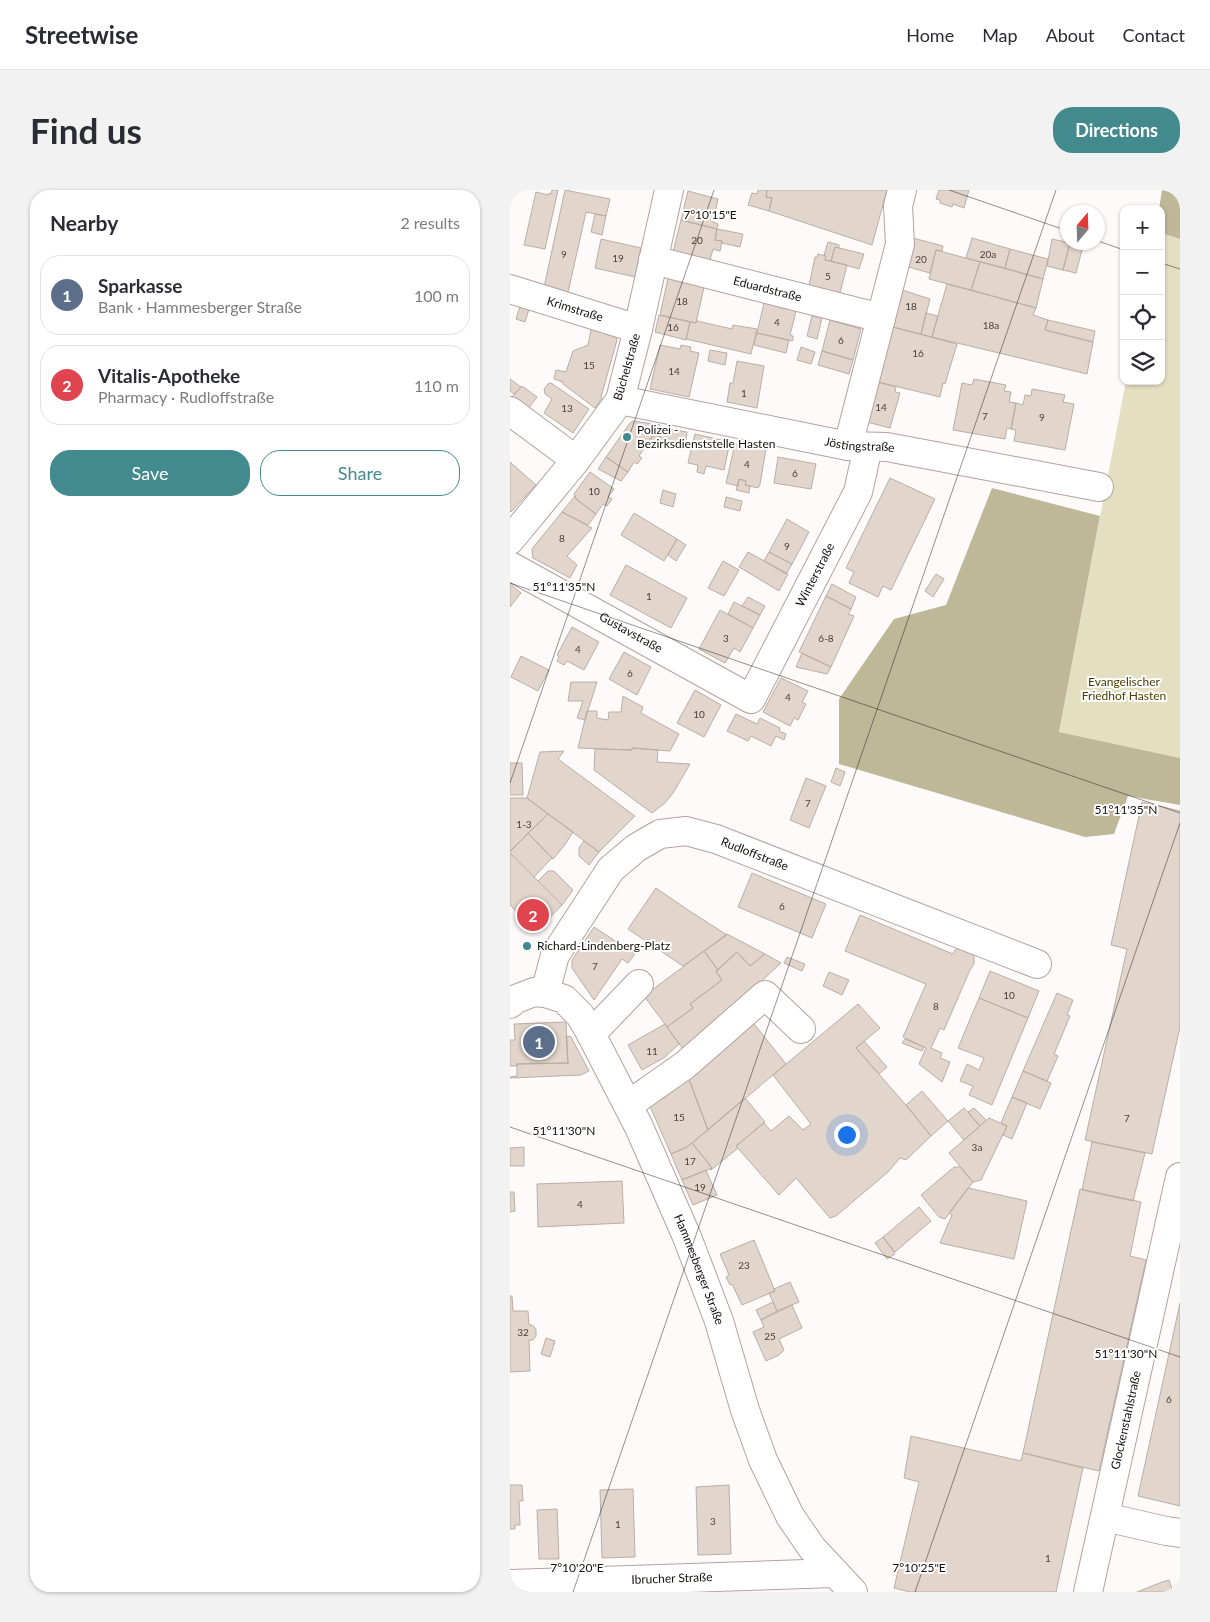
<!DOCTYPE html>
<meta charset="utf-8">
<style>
:root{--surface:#fff;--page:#f2f2f3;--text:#2b2b33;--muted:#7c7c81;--line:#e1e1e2;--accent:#428a8d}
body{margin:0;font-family:Lato,sans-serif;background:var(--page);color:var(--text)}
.controls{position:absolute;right:15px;top:15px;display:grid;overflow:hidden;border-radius:10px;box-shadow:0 1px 4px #0004}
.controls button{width:45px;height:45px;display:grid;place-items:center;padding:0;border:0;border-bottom:1px solid var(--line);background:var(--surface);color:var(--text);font:25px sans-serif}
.compass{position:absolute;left:550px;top:15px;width:45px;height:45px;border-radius:50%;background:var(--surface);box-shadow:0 1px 4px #0004;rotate:19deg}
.you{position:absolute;left:336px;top:944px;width:18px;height:18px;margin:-12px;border:4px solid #fff;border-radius:50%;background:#1a73e8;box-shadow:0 0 0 8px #1a73e833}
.badge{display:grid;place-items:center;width:32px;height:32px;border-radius:50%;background:var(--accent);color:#fff;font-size:16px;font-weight:700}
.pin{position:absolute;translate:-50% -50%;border:2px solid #fff;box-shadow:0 1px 5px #0006}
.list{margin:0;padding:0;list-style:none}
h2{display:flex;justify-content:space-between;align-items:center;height:65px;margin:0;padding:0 20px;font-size:21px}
h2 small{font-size:16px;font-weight:400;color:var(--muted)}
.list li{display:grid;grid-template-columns:32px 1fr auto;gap:15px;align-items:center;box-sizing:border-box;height:80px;margin:0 10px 10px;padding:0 10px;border:1px solid var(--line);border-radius:20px}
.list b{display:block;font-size:19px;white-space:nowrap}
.list p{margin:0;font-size:16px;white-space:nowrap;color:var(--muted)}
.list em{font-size:16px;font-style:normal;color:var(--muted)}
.actions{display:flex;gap:10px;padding:15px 20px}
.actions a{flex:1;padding:11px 0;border:1px solid var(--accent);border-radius:20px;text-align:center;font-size:18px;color:var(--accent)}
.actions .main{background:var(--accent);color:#fff}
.icon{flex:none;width:28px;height:28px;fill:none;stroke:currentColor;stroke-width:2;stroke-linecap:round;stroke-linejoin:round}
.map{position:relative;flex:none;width:670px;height:1402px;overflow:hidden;border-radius:20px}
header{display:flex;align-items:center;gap:30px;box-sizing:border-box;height:70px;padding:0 25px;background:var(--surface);border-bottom:1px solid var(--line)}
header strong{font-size:24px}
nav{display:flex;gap:28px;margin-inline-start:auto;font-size:18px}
.intro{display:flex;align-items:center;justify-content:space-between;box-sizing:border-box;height:120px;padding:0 30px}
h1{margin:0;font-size:35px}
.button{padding:12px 22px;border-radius:20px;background:var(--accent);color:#fff;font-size:18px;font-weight:700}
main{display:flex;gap:30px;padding:0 30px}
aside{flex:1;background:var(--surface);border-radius:20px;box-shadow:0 1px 4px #0004}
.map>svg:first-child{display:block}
.green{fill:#e5dfc2}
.forest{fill:#beb798}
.building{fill:#e2d5cb;stroke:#baaea4}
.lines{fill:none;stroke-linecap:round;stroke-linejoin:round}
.minor-casing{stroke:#b3a29f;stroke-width:30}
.minor{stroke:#fff;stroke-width:28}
.ticks{fill:none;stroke:#16100f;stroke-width:1;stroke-opacity:0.45}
.poi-dot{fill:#428a8d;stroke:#fff;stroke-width:2}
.labels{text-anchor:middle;stroke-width:4;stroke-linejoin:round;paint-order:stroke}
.number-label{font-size:10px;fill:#49413e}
.street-label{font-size:12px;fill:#16100f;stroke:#fff}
.poi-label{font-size:12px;fill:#16100f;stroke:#fff;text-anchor:start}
.park-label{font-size:12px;fill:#4a3e03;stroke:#fff}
.ticks-label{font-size:12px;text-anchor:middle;fill:#16100f;stroke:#fff;stroke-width:4;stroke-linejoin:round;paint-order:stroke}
</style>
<header>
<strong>Streetwise</strong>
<nav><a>Home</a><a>Map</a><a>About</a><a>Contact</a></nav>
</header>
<div class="intro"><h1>Find us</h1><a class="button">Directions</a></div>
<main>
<aside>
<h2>Nearby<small>2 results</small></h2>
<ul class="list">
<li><span class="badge" style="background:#5c6f8a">1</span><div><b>Sparkasse</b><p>Bank · Hammesberger Straße</p></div><em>100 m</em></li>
<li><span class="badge" style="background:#e0444e">2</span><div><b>Vitalis-Apotheke</b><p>Pharmacy · Rudloffstraße</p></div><em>110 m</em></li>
</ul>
<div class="actions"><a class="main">Save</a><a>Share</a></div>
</aside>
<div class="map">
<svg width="670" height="1402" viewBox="0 0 670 1402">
<rect width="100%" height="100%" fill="#fefafa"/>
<path class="green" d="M651 43 670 49V568L549 542 616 191H651Z"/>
<path class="forest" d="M652 0H670V49L651 43V19H649Z
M482 298 590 326 549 542 670 568V615L618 606 604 644 575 647 329 574V509L384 429 436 415Z"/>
<path class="building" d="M42 0H48L35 59 14 55 26 2 38 5 39 3 41 4Z
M55 0 100 9 96 26 76 22 57 107 33 102Z
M248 0H257L256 7 262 8 259 21 238 15 242 3 247 4Z
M257 0H377L362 55 259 21 262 8 256 7Z
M429 0H459L454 18 443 14 442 17 430 13V10L426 9Z
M178 1 208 9 203 32 208 34 207 39 171 30Z
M85 24 96 26 92 45 81 42Z
M171 30 207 39 205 50 212 51 210 61 203 59 200 70 163 62Z
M207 39 233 44 230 57 212 53V51L205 50Z
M403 48 433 56 432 61 426 60 420 83 395 76Z
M462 48 500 59 495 78 456 68Z
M91 49 131 58 125 87 85 78Z
M542 49 560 53 553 80 537 76Z
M318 52 329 55V58L325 57 321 71 315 70 316 66 314 65Z
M560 53 573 56 566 83 553 80Z
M325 57 354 64 349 79 321 71Z
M500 59 538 69 533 89 495 78Z
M426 60 470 72 461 100 419 89Z
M308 64 316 66 315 70 337 75 330 103 299 96 305 67H307Z
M470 72 533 89 526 118 461 100Z
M158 88 194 97 186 133 150 125Z
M437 94 526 118 523 125 538 130 535 140 583 152 577 184 422 147Z
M389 99 420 109 411 144 379 136Z
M11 113 20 116 15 132 6 129Z
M254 113 286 121 280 145 283 146V150L282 151 247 143Z
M416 123 428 126 422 147 411 144Z
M149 125 180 132 176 150 145 142Z
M302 126 312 128 307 149 297 146Z
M320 130 351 139 343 170 312 161Z
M538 130 585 141 583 152 535 140Z
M187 131 222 139 223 135 247 139 241 164 176 149 180 132 186 133Z
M82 135 102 141 107 150 91 207 92 208 85 218 53 194V192L44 189 46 180 56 182 63 161 78 155Z
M379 136 447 154 435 194 433 193 430 207 364 191Z
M247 143 279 150 276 163 244 155Z
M150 155 170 159 171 155 181 157 180 161 189 163 179 207 140 199Z
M291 157 305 162 301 174 287 170Z
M200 160 217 163 215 175 198 171Z
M312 161 343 170 339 184 308 175Z
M227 171 254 176 247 218 217 212 220 193H223Z
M0 189 11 197 4 204 0 201Z
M464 189 496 195 494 201 501 202 499 212 506 213 501 239 497 238 495 249 443 240 452 193 462 195Z
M364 191 386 197 385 202 390 203 380 238 353 231Z
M41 193 79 219 63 243 34 223 42 209 35 204 34 199 38 194Z
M12 196 27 207 15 223 0 209Z
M522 199 555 205 553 212 564 214 555 260 504 251 506 240 501 239 506 213 513 215 515 205 521 206Z
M124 231 150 235 129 266 132 268 127 274 124 272 118 282 96 267 120 233Z
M152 238 177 242 175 258 149 253Z
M185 244 220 252 214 280 196 276 194 284 187 282 188 275 178 273Z
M143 246H150L149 257H135Z
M225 254 256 259 250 294 248 298 235 295 236 291 229 289 228 296 216 293Z
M96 267 118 282 111 291 88 279Z
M268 267 306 274 301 299 264 293Z
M0 272 26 295 1 322 0 321Z
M80 282 104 299 98 307 102 309 97 316 93 314 86 324 66 309 65 306 64 304Z
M380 288 425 309 381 400 373 396 368 407 339 393 344 382 336 378Z
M229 289 236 291 235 295 240 296 239 303 226 300Z
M153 300 166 304 163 317 150 313Z
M65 306 66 309 86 324 78 335 52 322Z
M216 307 232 311 230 321 214 317Z
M52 322 82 338 57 366 67 375 60 388 23 368 22 359Z
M124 323 167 349 154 371 111 345Z
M277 329 299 342 282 374 259 362Z
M167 349 176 355 166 371 158 365Z
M238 362 278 384 269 401 229 377Z
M259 362 282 374 276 384 254 371Z
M213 371 229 380 214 406 198 398Z
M116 375 177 408 161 438 100 405Z
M426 384 434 389 423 407 415 401Z
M0 394 11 403 0 417Z
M322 394 346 407 341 419 316 406Z
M316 406 341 419 338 424 344 426 321 477 289 462Z
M238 407 255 416 250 425 232 416Z
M224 412 250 425 243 438 218 424Z
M210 420 243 438 230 462 224 458 215 473 189 459Z
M62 437 89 452 74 480 57 471 54 475 47 471 49 467 47 465Z
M114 462 141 477 127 505 99 489Z
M292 463 321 477 317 484 286 477Z
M11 466 39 480 28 501 1 487Z
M271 488 298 501 292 512 296 514 288 530 284 528 280 536 253 522Z
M61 492H87L75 530 67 528 73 511H58Z
M185 500 211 515 194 547 167 533Z
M113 506 133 517 131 523 169 544 160 561 122 558V560L68 558 77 521H87V528L98 530 99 522H111Z
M226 524 247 534 250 528 270 538 269 541 276 544 274 550 266 546 261 556 241 546 238 551 217 541Z
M122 558 148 560 147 572 180 574 163 603 155 613 142 623 84 580 85 559 122 560Z
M54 561 48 569 125 626 89 662 17 608 30 562Z
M0 573H12L13 605H0Z
M326 578 335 582 330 596 321 592Z
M296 588 316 596 299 638 280 630Z
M0 608H17L38 624 0 661Z
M632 612 670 621V837L642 964 575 950 617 759 601 755Z
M38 624 63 642 54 656 43 669 18 643Z
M18 643 42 668 24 687 0 663V662Z
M74 651 89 662 79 675 69 666V658Z
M0 663 52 715 26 742 0 715Z
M38 681H44L63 700 52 715 28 691Z
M242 683 316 714 302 748 228 717Z
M146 698 178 720 217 745 173 776 118 739Z
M350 725 443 764 445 760 449 758 461 762 464 766V774L460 780 434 840 430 838 421 858 432 863 430 868 440 872 432 892 409 874 416 858 393 847 416 794 335 761Z
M84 737 125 764 118 773 112 769 84 810 62 778V770Z
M217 744 255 764 240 776 227 762 208 780 194 761Z
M194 761 208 780 206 782 212 790 180 814 183 818 157 837 134 806Z
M227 762 240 776 255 764 271 773 175 862 157 837 183 818 180 814 212 790 206 781Z
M277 767 295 774 292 781 274 773Z
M480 781 529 801 518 828 469 808Z
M319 782 339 790 332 805 313 796Z
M547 803 563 810 557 825 560 826 544 864 548 866 537 891 513 881Z
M469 808 518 828 482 915 459 905 463 896 450 891 457 874 469 880 474 868 448 858Z
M348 814 370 838 346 858 396 915 421 946 396 970 390 968 378 982 326 1026 320 1028 286 988 269 1005 226 956 254 933 261 941 279 926 293 940 301 934 263 885Z
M241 830 276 874 198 940 177 884Z
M56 832 58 874 57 873 7 874V876H0V850H5L4 834Z
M155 834 169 854 155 867 132 880 118 855Z
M56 846 61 847 79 881 71 885 0 888V887L7 886V874L57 873 58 874Z
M395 849 414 857 412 861 392 853Z
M354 851 377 877 369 884 346 858Z
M513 881 541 893 530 919 502 907Z
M177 884 198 940 177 957 161 964 139 914 156 907 154 902Z
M412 901 438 931 421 946 396 915Z
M502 907 517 913 502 949 493 945 497 936 491 933Z
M235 908 255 932 226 956 228 958 201 980 200 979 202 978 182 953Z
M454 918 470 936 454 950 438 931Z
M464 918 476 930 470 936 458 922Z
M479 928 497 936 471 990 463 992 439 963Z
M582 952 635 963 623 1011 572 1000Z
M182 953 202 978 172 990 161 964 177 957Z
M14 957V976H0V958Z
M444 977H450L463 992 435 1029 429 1027 411 1005Z
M196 980 207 1005 183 1015 172 990Z
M112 991 114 1033 28 1037 27 994Z
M458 998 517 1011 504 1069 430 1053 442 1025 439 1023Z
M570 999 631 1012 620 1066 636 1070 589 1281 513 1263Z
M0 1002H4L5 1021 0 1022Z
M409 1017 421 1031 385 1062 373 1047Z
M373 1047 385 1064 377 1069 365 1053Z
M244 1050 265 1101 232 1115 222 1094 220 1095 216 1087 219 1085 210 1064Z
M280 1092 289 1112 267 1121 259 1103 265 1101 264 1099Z
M0 1106H2L3 1121H18L19 1135H22L26 1139V1146L23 1150H19L20 1181 0 1182Z
M263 1112 267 1121 251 1130 246 1120Z
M670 1113V1316L628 1306Z
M282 1115 292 1138 269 1149 274 1160 269 1165 256 1171 243 1142 254 1137 251 1130Z
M36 1148 45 1151 40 1167 31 1164Z
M401 1246 511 1271 513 1263 573 1278 546 1402H400L384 1398 409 1292 394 1288Z
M0 1295H12L13 1311H9L10 1335H5V1339H0Z
M219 1295 221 1364 188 1365 186 1297Z
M123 1299 125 1367 92 1368 90 1300Z
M47 1319 49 1369H29L27 1320Z
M659 1390 663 1402H627L652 1392Z"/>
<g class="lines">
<g class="minor-casing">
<g id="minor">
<path id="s1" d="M143 70 371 128"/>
<path id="s2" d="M0 99 128 139"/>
<path id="s3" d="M110 210 338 256 377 257 589 297"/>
<path d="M0 221 66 270"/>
<path d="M338 256 390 54 388 16 392 0"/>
<path d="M0 350 66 270 110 210 128 139 159 0"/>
<path id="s4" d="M0 376 241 509 348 302 358 257"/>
<path id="s5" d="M35 803 45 765 101 679 126 658 150 644 176 641 206 649 527 774"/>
<path id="s6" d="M0 814 6 809 24 802 35 803 54 809 70 825 81 844 129 937 177 1047 209 1131 235 1220 253 1270 280 1326 302 1358 343 1402"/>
<path d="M81 844 129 794"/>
<path d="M118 915 175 875 255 805 291 839"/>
<path d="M595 1327 656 1341 670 1343"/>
<path id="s7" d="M0 1394 325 1383"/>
<path id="s8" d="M578 1402 670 987"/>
</g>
</g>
<use href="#minor" class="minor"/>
</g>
<path class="ticks" d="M439 0 558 41M588 51 614 60M651 73 670 79M0 393 670 623M0 593 204 0M0 937 670 1167M63 1402 546 0M405 1402 670 633"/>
<g class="poi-dot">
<circle cx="117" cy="247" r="5"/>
<circle cx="17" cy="756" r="5"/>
</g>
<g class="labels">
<g class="number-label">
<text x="187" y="54">20</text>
<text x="54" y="68">9</text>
<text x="478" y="68">20a</text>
<text x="108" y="72">19</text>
<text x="411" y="73">20</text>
<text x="318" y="90">5</text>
<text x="172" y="115">18</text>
<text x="401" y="120">18</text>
<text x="267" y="136">4</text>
<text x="481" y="139">18a</text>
<text x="163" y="141">16</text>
<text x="331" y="154">6</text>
<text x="408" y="167">16</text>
<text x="79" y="179">15</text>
<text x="164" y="185">14</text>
<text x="234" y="207">1</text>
<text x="371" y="221">14</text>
<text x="57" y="222">13</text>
<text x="475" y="230">7</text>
<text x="532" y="231">9</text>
<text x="237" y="278">4</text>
<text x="285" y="287">6</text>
<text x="84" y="305">10</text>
<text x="52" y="352">8</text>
<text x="277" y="360">9</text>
<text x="139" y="410">1</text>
<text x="216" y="452">3</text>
<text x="316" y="452">6-8</text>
<text x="68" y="463">4</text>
<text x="120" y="487">6</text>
<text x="278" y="511">4</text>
<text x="189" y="528">10</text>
<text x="298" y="617">7</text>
<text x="14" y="638">1-3</text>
<text x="272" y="720">6</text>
<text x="85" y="780">7</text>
<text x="499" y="809">10</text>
<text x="426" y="820">8</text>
<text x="142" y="865">11</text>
<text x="169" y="931">15</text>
<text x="617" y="932">7</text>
<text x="467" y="961">3a</text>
<text x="180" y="975">17</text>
<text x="190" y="1001">19</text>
<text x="70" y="1018">4</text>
<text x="234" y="1079">23</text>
<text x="13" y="1146">32</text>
<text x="260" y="1150">25</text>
<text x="659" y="1213">6</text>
<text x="203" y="1335">3</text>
<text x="108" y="1338">1</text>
<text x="538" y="1372">1</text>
</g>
<g class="street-label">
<text dy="4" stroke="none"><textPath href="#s1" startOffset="118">Eduardstraße</textPath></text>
<text dy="4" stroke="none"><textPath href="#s2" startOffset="68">Krimstraße</textPath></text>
<text transform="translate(117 177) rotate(-74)" y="4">Büchelstraße</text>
<text dy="4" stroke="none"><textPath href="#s3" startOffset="244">Jöstingstraße</textPath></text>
<text dy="4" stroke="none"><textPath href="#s4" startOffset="415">Winterstraße</textPath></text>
<text dy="4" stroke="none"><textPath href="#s4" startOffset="138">Gustavstraße</textPath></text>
<text dy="4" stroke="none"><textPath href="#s5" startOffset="301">Rudloffstraße</textPath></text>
<text dy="4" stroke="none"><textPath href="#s6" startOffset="362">Hammesberger Straße</textPath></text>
<text dy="4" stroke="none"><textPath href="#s8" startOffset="176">Glockenstahlstraße</textPath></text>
<text dy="4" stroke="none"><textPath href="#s7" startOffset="162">Ibrucher Straße</textPath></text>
</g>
<g class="poi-label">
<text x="127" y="244">Polizei -<tspan x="127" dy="14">Bezirksdienststelle Hasten</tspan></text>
<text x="27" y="760">Richard-Lindenberg-Platz</text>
</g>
<g class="park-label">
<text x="614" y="496">Evangelischer<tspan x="614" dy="14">Friedhof Hasten</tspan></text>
</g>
</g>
<g class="ticks-label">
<text x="200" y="29">7°10'15"E</text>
<text x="54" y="401">51°11'35"N</text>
<text x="616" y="624">51°11'35"N</text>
<text x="54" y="945">51°11'30"N</text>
<text x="616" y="1168">51°11'30"N</text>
<text x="67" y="1382">7°10'20"E</text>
<text x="409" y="1382">7°10'25"E</text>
</g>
</svg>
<div class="controls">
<button>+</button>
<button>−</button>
<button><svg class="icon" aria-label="locate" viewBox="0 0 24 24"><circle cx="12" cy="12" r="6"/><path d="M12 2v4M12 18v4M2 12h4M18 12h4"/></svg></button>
<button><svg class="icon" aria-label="layers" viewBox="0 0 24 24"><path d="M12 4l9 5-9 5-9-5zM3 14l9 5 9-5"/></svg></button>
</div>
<svg class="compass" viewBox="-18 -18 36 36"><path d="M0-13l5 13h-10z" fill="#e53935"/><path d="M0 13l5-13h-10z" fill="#7c7c81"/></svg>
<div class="you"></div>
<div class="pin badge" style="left:29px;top:852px;background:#5c6f8a">1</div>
<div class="pin badge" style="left:23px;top:725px;background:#e0444e">2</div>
</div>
</main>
